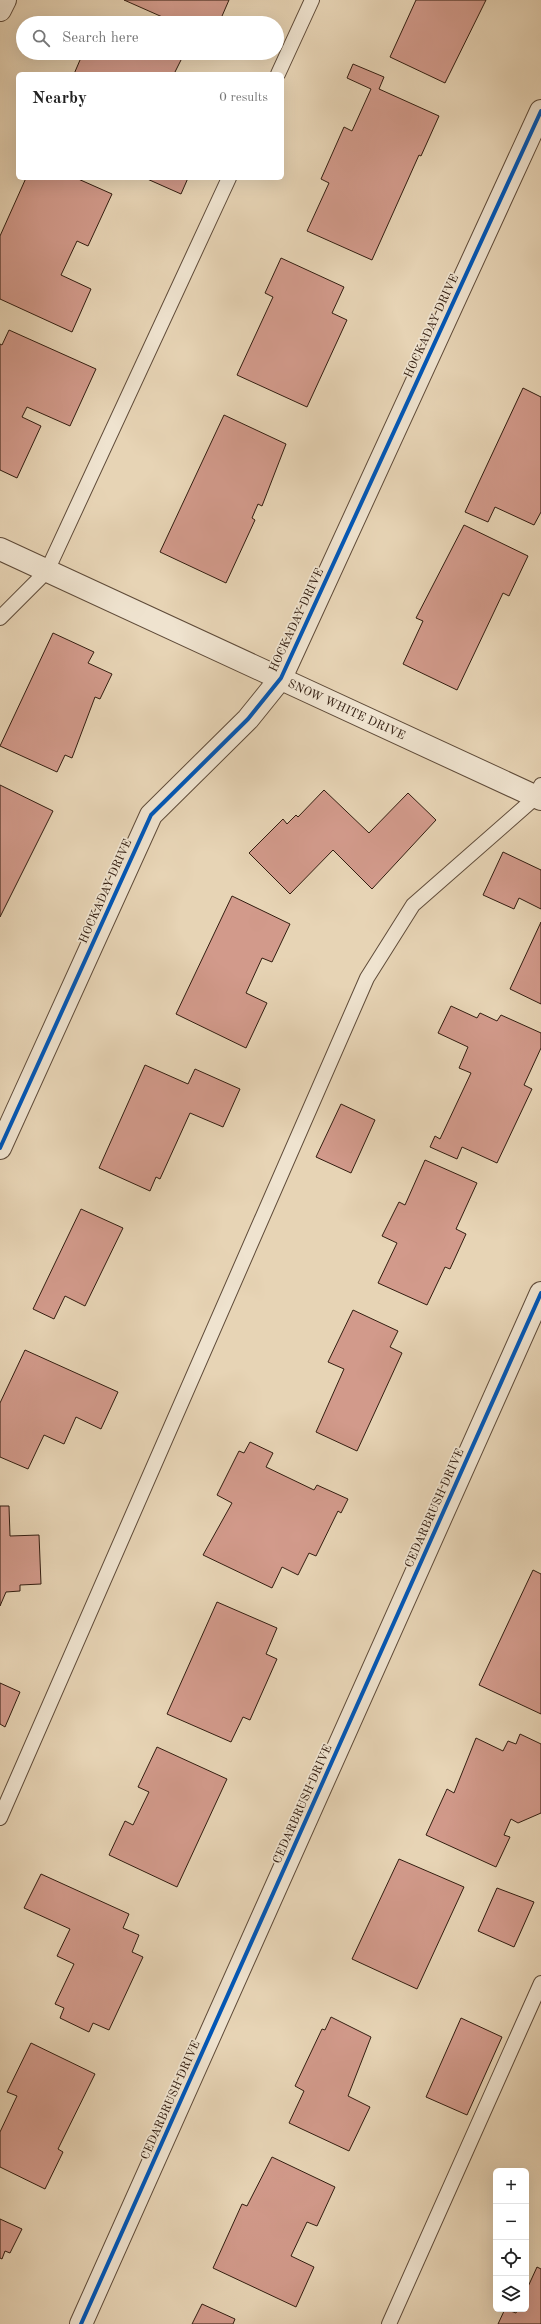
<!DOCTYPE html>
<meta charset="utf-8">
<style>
:root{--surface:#fff;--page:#f6f6f6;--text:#222;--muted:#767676;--line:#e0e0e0}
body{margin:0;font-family:"Old Standard TT",serif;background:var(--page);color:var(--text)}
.controls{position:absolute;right:12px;bottom:12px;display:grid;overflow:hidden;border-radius:6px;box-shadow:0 4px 16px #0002}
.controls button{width:36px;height:36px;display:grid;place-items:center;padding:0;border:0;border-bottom:1px solid var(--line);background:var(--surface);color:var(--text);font:20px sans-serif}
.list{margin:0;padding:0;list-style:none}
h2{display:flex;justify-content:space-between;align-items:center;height:52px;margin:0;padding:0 16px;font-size:17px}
h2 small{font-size:13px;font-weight:400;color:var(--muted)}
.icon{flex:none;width:22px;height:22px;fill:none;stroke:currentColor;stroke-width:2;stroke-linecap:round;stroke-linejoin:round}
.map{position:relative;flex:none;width:541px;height:2324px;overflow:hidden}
.search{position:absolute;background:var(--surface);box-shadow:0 4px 16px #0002;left:16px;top:16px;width:268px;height:44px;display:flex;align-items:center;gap:10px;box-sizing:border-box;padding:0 14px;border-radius:22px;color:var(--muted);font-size:15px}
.panel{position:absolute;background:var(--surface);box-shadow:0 4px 16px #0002;left:16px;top:72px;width:268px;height:108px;border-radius:6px}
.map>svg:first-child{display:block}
.building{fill:#d29a8b;stroke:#321d10}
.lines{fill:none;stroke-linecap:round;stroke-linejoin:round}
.lane-casing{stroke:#5f4b39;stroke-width:16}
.street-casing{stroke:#5f4b39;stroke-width:24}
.lane{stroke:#efe3cf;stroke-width:14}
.street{stroke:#efe3cf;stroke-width:22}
.cycleway-casing{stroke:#efe3cf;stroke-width:6}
.cycleway{stroke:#0057b8;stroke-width:4}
.labels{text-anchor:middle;stroke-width:3.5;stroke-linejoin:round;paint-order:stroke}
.street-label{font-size:12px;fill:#321d10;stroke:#efe3cf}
</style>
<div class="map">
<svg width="541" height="2324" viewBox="0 0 541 2324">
<rect width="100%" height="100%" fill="#e7d4b5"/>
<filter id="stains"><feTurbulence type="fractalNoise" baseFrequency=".005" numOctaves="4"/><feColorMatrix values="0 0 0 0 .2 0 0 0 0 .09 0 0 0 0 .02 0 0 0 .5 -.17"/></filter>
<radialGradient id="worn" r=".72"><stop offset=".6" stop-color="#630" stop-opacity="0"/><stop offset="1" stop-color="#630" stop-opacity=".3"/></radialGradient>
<path class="building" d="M124 0H229L219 23H176Z
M416 0H486L445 83 390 57Z
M83 53H171L182 58 174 74H74Z
M353 64 384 77 379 89 439 116 421 156 419 155 372 260 307 231 329 183 321 179 344 127 352 131 371 89 347 78Z
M26 178H76L112 194 88 246 77 241 61 275 91 289 72 332 0 299V236Z
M145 178H188L181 194Z
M281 258 344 287 332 313 347 320 307 407 237 375 273 297 265 293Z
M9 330 96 369 70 426 27 407 22 417 41 426 17 478 0 470V344L2 345Z
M523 388 541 397V512L534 525 495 507 488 522 465 512Z
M224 415 286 444 262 506 258 504 252 518 255 520 226 583 160 552Z
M464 525 528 556 509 596 503 593 457 690 403 664 423 621 416 618Z
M53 633 94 652 88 663 112 674 100 699 95 697 72 758 65 755 57 772 0 746Z
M0 785 53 811 0 917Z
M324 790 369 833 408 793 436 820 372 889 333 850 290 894 249 853 283 819 287 824 296 815 298 817Z
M503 852 541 870V909L519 898 514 909 483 895Z
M232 896 290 924 272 962 262 958 246 993 267 1003 246 1048 176 1014Z
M541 922V1004L510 989Z
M451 1006 477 1018 480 1013 497 1021 501 1015 541 1033V1048L524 1085 532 1089 497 1163 462 1147 457 1159 430 1147 435 1136 440 1139 471 1073 459 1068 468 1047 438 1033Z
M145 1065 188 1084 195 1069 240 1089 223 1127 190 1113 160 1179 156 1177 150 1191 99 1168Z
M341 1104 375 1120 351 1173 316 1157Z
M425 1160 477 1183 456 1229 466 1234 450 1269 445 1267 427 1305 378 1283 397 1243 382 1236 399 1202 405 1205Z
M81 1209 123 1228 85 1306 65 1296 54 1319 33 1309Z
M353 1310 398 1331 390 1347 402 1353 357 1451 316 1432 344 1369 328 1362Z
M25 1350 118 1392 101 1429 76 1417 64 1444 44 1435 28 1469 0 1457V1403Z
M250 1442 273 1453 266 1467 314 1490 317 1485 348 1499 341 1513 338 1511 316 1556 309 1553 298 1575 282 1567 272 1588 203 1555 232 1503 217 1495 239 1451 244 1453Z
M0 1506H9L10 1536 39 1535 41 1584 20 1585V1591L6 1592 0 1606Z
M533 1570 541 1574V1714L479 1685Z
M217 1602 277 1628 266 1654 277 1659 250 1720 243 1717 231 1742 167 1714Z
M0 1683 20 1692 5 1727 0 1724Z
M520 1734 541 1744V1813L518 1823 511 1819 504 1835 510 1837 496 1867 426 1835 447 1789 454 1793 476 1738 503 1751 508 1741 516 1744Z
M157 1747 227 1779 177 1887 109 1855 125 1821 133 1825 149 1792 138 1787Z
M399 1859 464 1887 417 1989 352 1959Z
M41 1874 129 1914 123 1928 139 1935 132 1952 143 1957 109 2030 93 2023 89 2032 60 2018 64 2008 55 2004 74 1964 57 1956 70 1929 24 1908Z
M497 1888 534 1902 514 1947 478 1931Z
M331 2017 371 2037 348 2096 370 2107 349 2151 289 2123 304 2091 295 2086 322 2029 325 2030Z
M461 2018 502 2037 467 2115 426 2097Z
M31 2043 95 2074 58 2149 63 2152 45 2189 0 2167V2132L17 2096 7 2092Z
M272 2157 335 2187 317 2226 307 2222 291 2256 314 2267 296 2307 213 2268 242 2204 247 2206Z
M0 2219 22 2229 10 2253 5 2251 2 2259 0 2258Z
M537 2267 541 2269V2324H498L505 2309 516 2313 518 2309H526V2291Z
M202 2304 235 2319 233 2324H192Z"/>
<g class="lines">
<g class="lane-casing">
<path id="lane" d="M278 74 312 0
M0 618 47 571 229 178
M0 1818 367 978 413 905 536 797 541 785
M389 2324 541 1983"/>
</g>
<g class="street-casing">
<g id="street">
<path d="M0 10 5 0"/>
<path id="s1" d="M0 549 541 799"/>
<path d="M0 1148 151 815 248 719 281 678 541 111"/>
<path d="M81 2324 541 1293"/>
</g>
</g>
<use href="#lane" class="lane"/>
<use href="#street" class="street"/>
<g class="cycleway-casing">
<path id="cycleway" d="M0 1148 151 815 248 719 281 678 541 111
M81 2324 541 1293"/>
</g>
<use href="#cycleway" class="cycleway"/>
</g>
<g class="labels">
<g class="street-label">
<text transform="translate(431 326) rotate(-65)" y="4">HOCKADAY DRIVE</text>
<text transform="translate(296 620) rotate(-65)" y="4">HOCKADAY DRIVE</text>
<text dy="4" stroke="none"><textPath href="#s1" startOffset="382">SNOW WHITE DRIVE</textPath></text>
<text transform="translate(105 891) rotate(-66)" y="4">HOCKADAY DRIVE</text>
<text transform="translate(434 1508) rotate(-66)" y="4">CEDARBRUSH DRIVE</text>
<text transform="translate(302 1804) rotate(-66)" y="4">CEDARBRUSH DRIVE</text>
<text transform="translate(170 2100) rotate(-66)" y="4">CEDARBRUSH DRIVE</text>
</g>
</g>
<rect width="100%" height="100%" filter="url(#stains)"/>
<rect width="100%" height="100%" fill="url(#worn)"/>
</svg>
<div class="controls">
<button>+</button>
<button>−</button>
<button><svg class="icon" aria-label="locate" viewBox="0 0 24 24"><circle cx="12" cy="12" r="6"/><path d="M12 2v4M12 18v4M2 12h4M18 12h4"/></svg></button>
<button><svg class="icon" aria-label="layers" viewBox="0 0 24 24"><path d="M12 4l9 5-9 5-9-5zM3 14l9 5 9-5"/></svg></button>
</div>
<div class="search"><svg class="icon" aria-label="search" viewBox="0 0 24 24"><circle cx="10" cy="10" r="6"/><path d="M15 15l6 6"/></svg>Search here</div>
<section class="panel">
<h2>Nearby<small>0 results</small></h2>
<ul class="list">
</ul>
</section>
</div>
